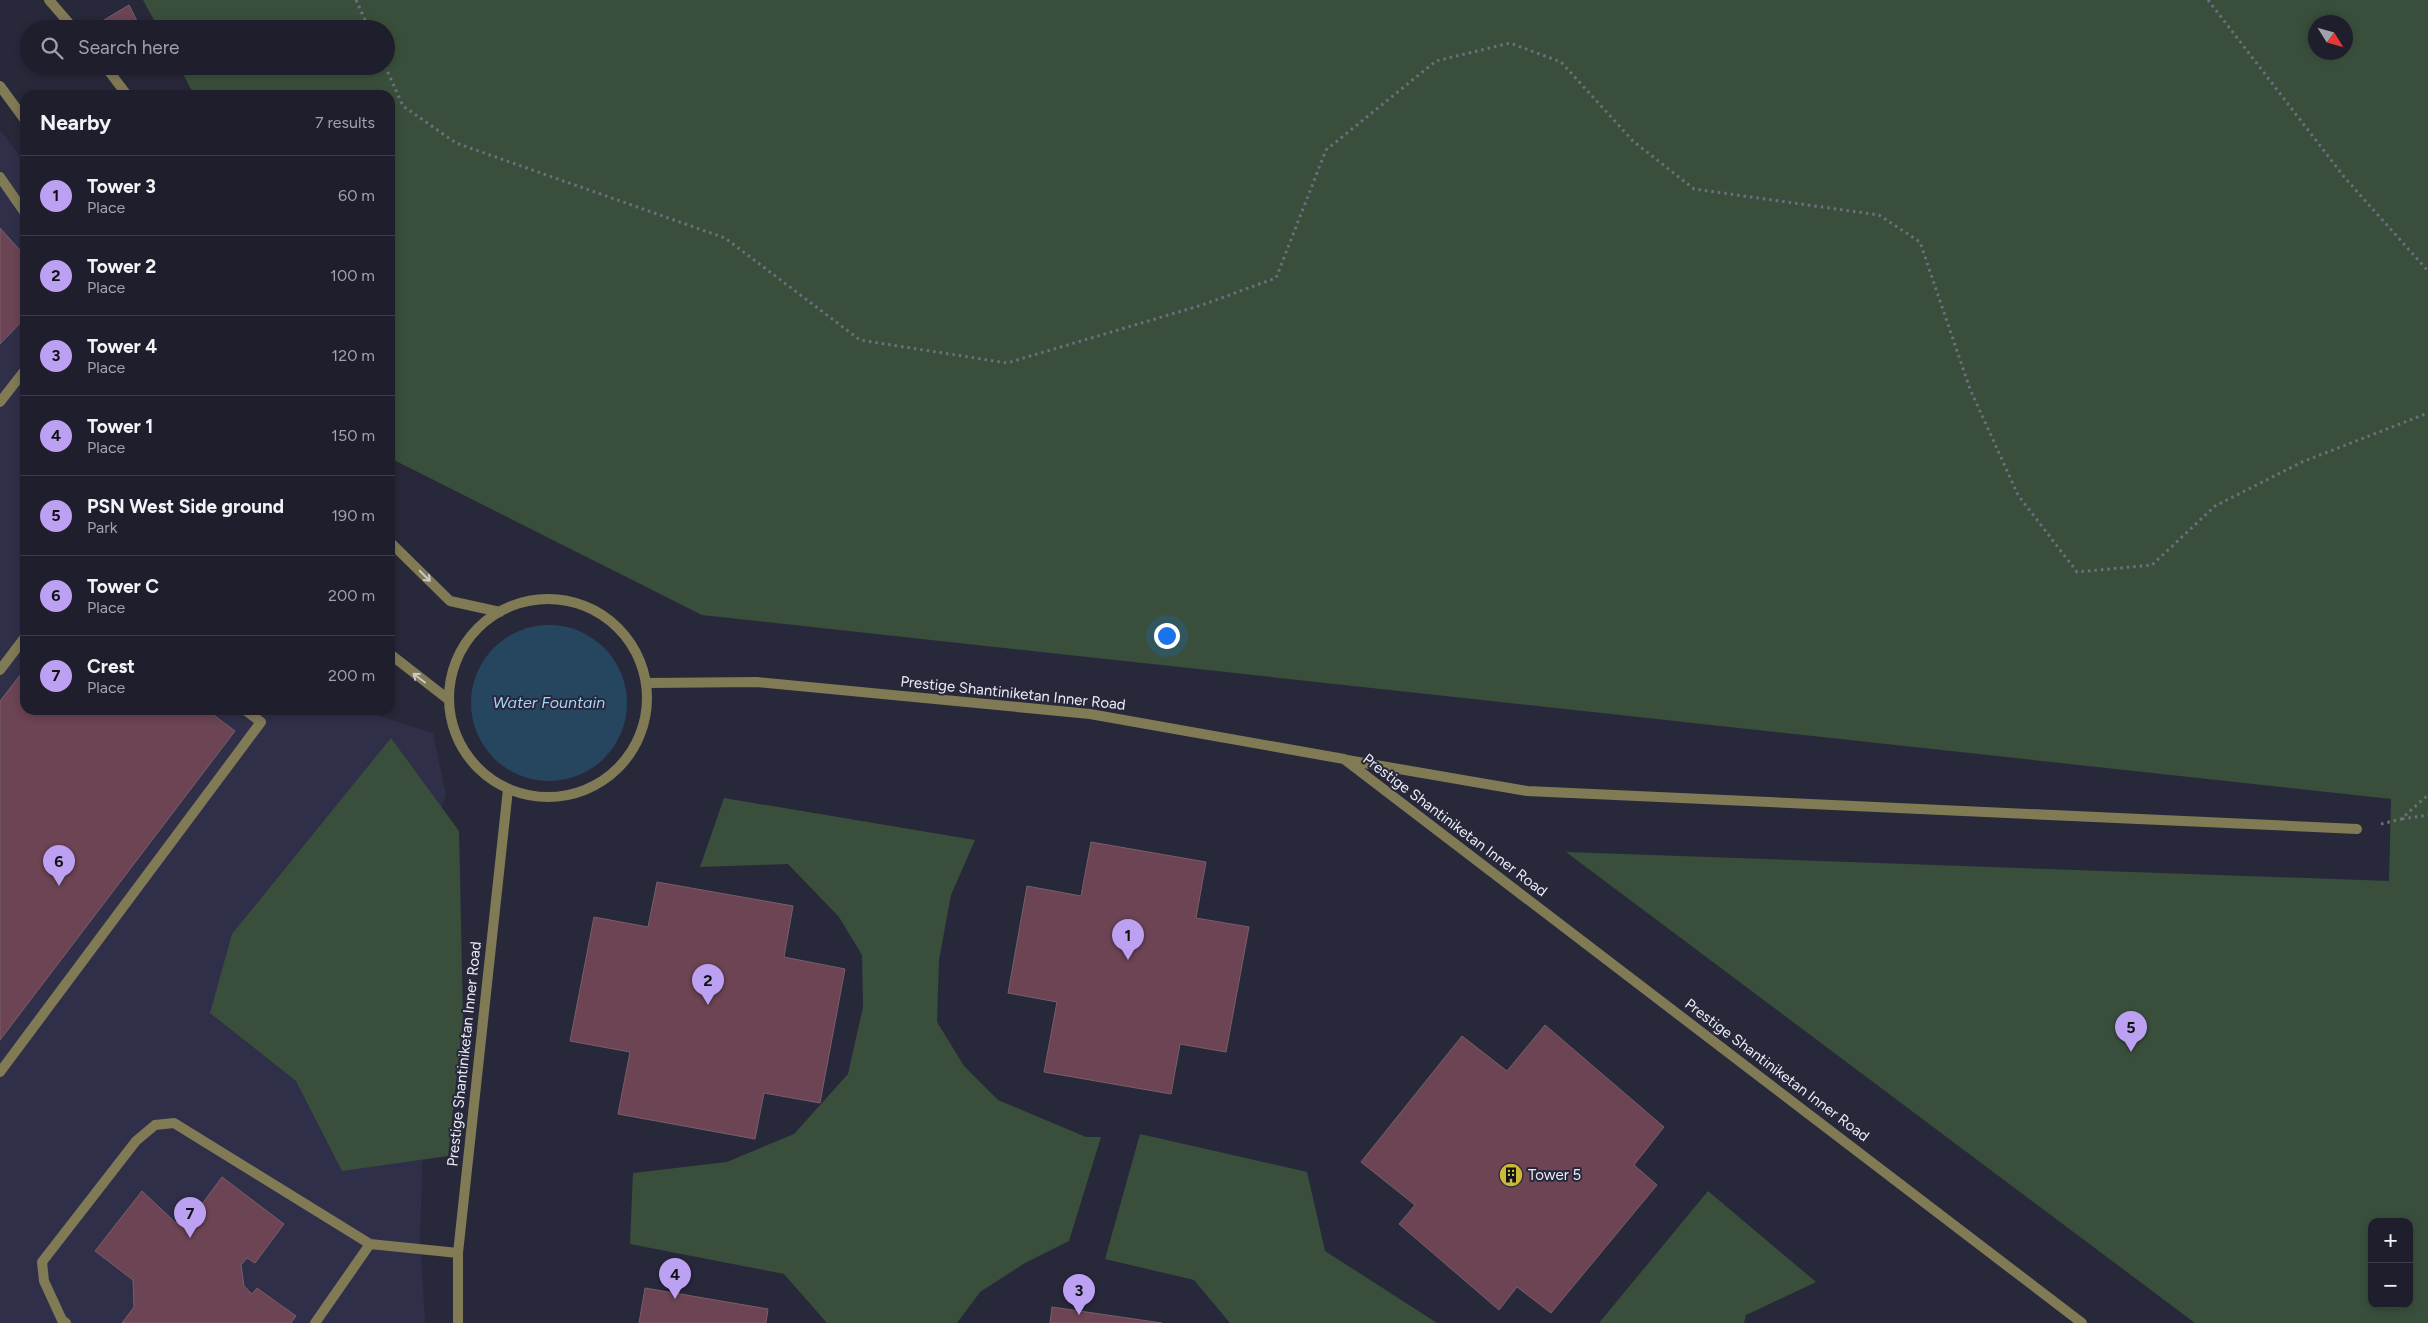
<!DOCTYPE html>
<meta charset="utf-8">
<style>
:root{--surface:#1e1e2c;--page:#262734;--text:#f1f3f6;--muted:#a1a2a9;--line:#3c3c48;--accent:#bca0f2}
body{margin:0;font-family:Figtree,sans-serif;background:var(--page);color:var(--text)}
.controls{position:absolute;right:15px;bottom:15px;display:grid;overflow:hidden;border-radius:10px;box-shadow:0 2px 8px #0003}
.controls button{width:45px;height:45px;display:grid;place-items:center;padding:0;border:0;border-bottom:1px solid var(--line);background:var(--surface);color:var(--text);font:25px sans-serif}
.compass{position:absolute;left:2308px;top:15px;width:45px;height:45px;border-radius:50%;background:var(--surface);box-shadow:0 2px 8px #0003;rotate:127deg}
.you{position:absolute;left:1166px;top:635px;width:18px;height:18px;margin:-12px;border:4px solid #fff;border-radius:50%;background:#1a73e8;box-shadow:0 0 0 8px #1a73e833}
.badge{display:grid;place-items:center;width:32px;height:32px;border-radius:50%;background:var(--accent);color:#111;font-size:16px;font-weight:700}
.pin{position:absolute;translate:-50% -41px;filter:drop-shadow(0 1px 2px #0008)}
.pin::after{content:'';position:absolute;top:26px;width:18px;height:15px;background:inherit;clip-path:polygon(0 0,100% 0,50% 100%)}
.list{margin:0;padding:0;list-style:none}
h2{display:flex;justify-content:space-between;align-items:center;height:65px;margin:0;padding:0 20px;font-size:21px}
h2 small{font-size:16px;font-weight:400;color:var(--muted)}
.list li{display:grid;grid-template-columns:32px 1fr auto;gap:15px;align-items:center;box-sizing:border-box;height:80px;padding:0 20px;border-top:1px solid var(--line)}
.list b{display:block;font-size:19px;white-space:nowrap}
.list p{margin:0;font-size:16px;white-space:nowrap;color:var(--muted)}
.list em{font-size:16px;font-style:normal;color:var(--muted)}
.icon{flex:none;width:28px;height:28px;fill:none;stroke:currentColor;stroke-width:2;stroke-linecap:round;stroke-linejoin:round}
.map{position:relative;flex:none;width:2428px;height:1323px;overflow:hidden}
.search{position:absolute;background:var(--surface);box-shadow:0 2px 8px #0003;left:20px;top:20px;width:375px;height:55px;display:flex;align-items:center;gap:12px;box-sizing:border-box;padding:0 18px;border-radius:28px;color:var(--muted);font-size:19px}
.panel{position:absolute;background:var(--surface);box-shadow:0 2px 8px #0003;left:20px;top:90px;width:375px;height:625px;border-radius:15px}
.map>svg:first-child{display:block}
.built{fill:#302f49}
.green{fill:#394f3b;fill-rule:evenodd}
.water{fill:#264660}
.building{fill:#6c4454;stroke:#785f68}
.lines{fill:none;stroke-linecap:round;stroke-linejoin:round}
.path{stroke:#6e6e7f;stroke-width:3;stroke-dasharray:2.5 4;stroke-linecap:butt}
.lane{stroke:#807a55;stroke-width:10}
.street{stroke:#807a55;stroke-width:10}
.oneway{stroke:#cbc9c7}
.labels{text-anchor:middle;stroke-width:4;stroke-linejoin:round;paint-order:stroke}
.street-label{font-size:15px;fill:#ebebf8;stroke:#28283b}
.poi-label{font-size:15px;fill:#ebebf8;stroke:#28283b;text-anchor:start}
.water-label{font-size:16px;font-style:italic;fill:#a7d3f9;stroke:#28283b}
</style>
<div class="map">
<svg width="2428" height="1323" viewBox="0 0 2428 1323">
<rect width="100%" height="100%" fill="#28283b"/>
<path class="built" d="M0 130 25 163V710H360L433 733 446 795 433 830 420 1236 425 1323H0Z"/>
<path class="green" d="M143 0H2428V1323H2195L1566 852 2389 881 2391 799 702 615 390 458V95H194L179 66H386V29H159ZM2346 22V52H2316V22ZM2372 1222H2409V1304H2372Z
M391 738 459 831 463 1018 448 1156 342 1171 296 1081 210 1013 232 934Z
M724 798 975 840 951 895 939 960 937 1022 964 1066 998 1100 1086 1137H1101L1069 1241 1025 1263 980 1292 957 1323H827L784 1274 630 1244 633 1173 727 1162 794 1134 848 1074 863 1007 862 955 839 917 788 864 700 867Z
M1140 1134 1307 1172 1325 1251 1437 1323H1230L1194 1280 1105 1259Z
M1708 1191 1816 1282 1746 1315 1744 1323H1599Z"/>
<path class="water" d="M471 703a78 78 0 1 1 156 0a78 78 0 1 1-156 0Z"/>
<path class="building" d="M129 5 141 29H104L99 23Z
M0 228 25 256V318L0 344Z
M25 669V710H207L235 731 0 1040V701Z
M1091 842 1206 862 1196 918 1249 927 1226 1052 1180 1044 1171 1094 1044 1072 1057 1002 1008 993 1027 886 1081 896Z
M657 882 793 906 784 957 845 969 820 1103 764 1093 755 1139 618 1114 630 1052 570 1041 594 917 648 927Z
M1545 1025 1664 1127 1634 1165 1657 1185 1551 1313 1517 1287 1499 1310 1399 1224 1415 1205 1361 1162 1462 1036 1507 1071Z
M222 1177 284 1224 255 1263 247 1258 241 1265 244 1286 252 1294 257 1288 296 1316 291 1323H122L134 1307 133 1280 95 1251 142 1191 176 1223 192 1222 194 1215Z
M645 1288 768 1309 766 1323H639Z
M1052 1307 1162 1323H1050Z"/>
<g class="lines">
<path class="path" d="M356 0 369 29
M2208 0 2345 178 2428 271
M385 66 403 106 456 143 725 238 860 340 1007 363 1202 305 1276 278 1326 150 1436 61 1510 43 1561 62 1633 141 1694 189 1879 215 1920 242 1970 389 2018 495 2077 572 2152 565 2215 506 2302 462 2428 413
M2402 819 2428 815
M2381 824 2401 819 2428 795"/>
<path class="lane" d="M0 177 25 213
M0 402 25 370
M0 670 25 637
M0 1072 261 722 245 710"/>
<path class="street" d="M49 0 74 29
M105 66 127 95
M0 86 25 120
M390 542 450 601 500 612
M449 698a99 99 0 1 1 198 0a99 99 0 1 1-198 0Z
M390 654 449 700
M647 683 757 682 1090 714 1344 759 2082 1323
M1347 760 1527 791 2357 829
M66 1323 62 1320 44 1281 42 1262 136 1141 155 1125 174 1123 370 1244 458 1253
M315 1323 370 1244
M458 1323V1253L508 789"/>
</g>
<defs><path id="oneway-shaft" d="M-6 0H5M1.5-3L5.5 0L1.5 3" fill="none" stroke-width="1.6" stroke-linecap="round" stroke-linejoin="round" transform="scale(1.25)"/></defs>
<g class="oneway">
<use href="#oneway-shaft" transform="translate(425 576) rotate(45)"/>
<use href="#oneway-shaft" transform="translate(419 678) rotate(-143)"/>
</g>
<defs>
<g id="building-disc" transform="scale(1.25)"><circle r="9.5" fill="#cdb938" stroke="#28283b"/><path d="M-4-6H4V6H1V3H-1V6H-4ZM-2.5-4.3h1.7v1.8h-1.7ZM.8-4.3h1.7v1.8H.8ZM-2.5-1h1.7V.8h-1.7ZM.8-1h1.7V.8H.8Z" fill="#111"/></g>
</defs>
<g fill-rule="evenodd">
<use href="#building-disc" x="1511" y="1175"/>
</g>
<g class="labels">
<g class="street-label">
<text transform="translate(1013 693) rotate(6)" y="5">Prestige Shantiniketan Inner Road</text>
<text transform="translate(1455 825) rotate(37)" y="5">Prestige Shantiniketan Inner Road</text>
<text transform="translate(464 1054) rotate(-84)" y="5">Prestige Shantiniketan Inner Road</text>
<text transform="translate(1777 1070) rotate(37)" y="5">Prestige Shantiniketan Inner Road</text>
</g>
<g class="poi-label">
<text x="1528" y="1180">Tower 5</text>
</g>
<g class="water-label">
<text x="549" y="708">Water Fountain</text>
</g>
</g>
</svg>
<div class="controls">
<button>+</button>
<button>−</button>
</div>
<svg class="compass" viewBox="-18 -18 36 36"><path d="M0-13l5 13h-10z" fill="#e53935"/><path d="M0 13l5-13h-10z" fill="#a1a2a9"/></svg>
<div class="you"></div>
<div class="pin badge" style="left:1128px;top:960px">1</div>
<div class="pin badge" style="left:708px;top:1005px">2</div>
<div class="pin badge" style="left:1079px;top:1315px">3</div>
<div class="pin badge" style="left:675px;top:1299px">4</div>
<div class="pin badge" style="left:2131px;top:1052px">5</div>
<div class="pin badge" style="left:59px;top:886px">6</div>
<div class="pin badge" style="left:190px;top:1238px">7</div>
<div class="search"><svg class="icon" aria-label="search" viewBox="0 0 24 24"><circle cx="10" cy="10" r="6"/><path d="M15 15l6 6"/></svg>Search here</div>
<section class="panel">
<h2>Nearby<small>7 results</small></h2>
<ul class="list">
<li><span class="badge">1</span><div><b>Tower 3</b><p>Place</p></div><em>60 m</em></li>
<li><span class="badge">2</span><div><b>Tower 2</b><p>Place</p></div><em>100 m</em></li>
<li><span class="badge">3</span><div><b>Tower 4</b><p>Place</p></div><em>120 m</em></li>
<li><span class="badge">4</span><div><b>Tower 1</b><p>Place</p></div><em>150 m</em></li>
<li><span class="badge">5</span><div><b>PSN West Side ground</b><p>Park</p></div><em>190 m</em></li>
<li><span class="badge">6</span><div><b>Tower C</b><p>Place</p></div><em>200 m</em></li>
<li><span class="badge">7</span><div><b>Crest</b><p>Place</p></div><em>200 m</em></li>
</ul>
</section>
</div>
